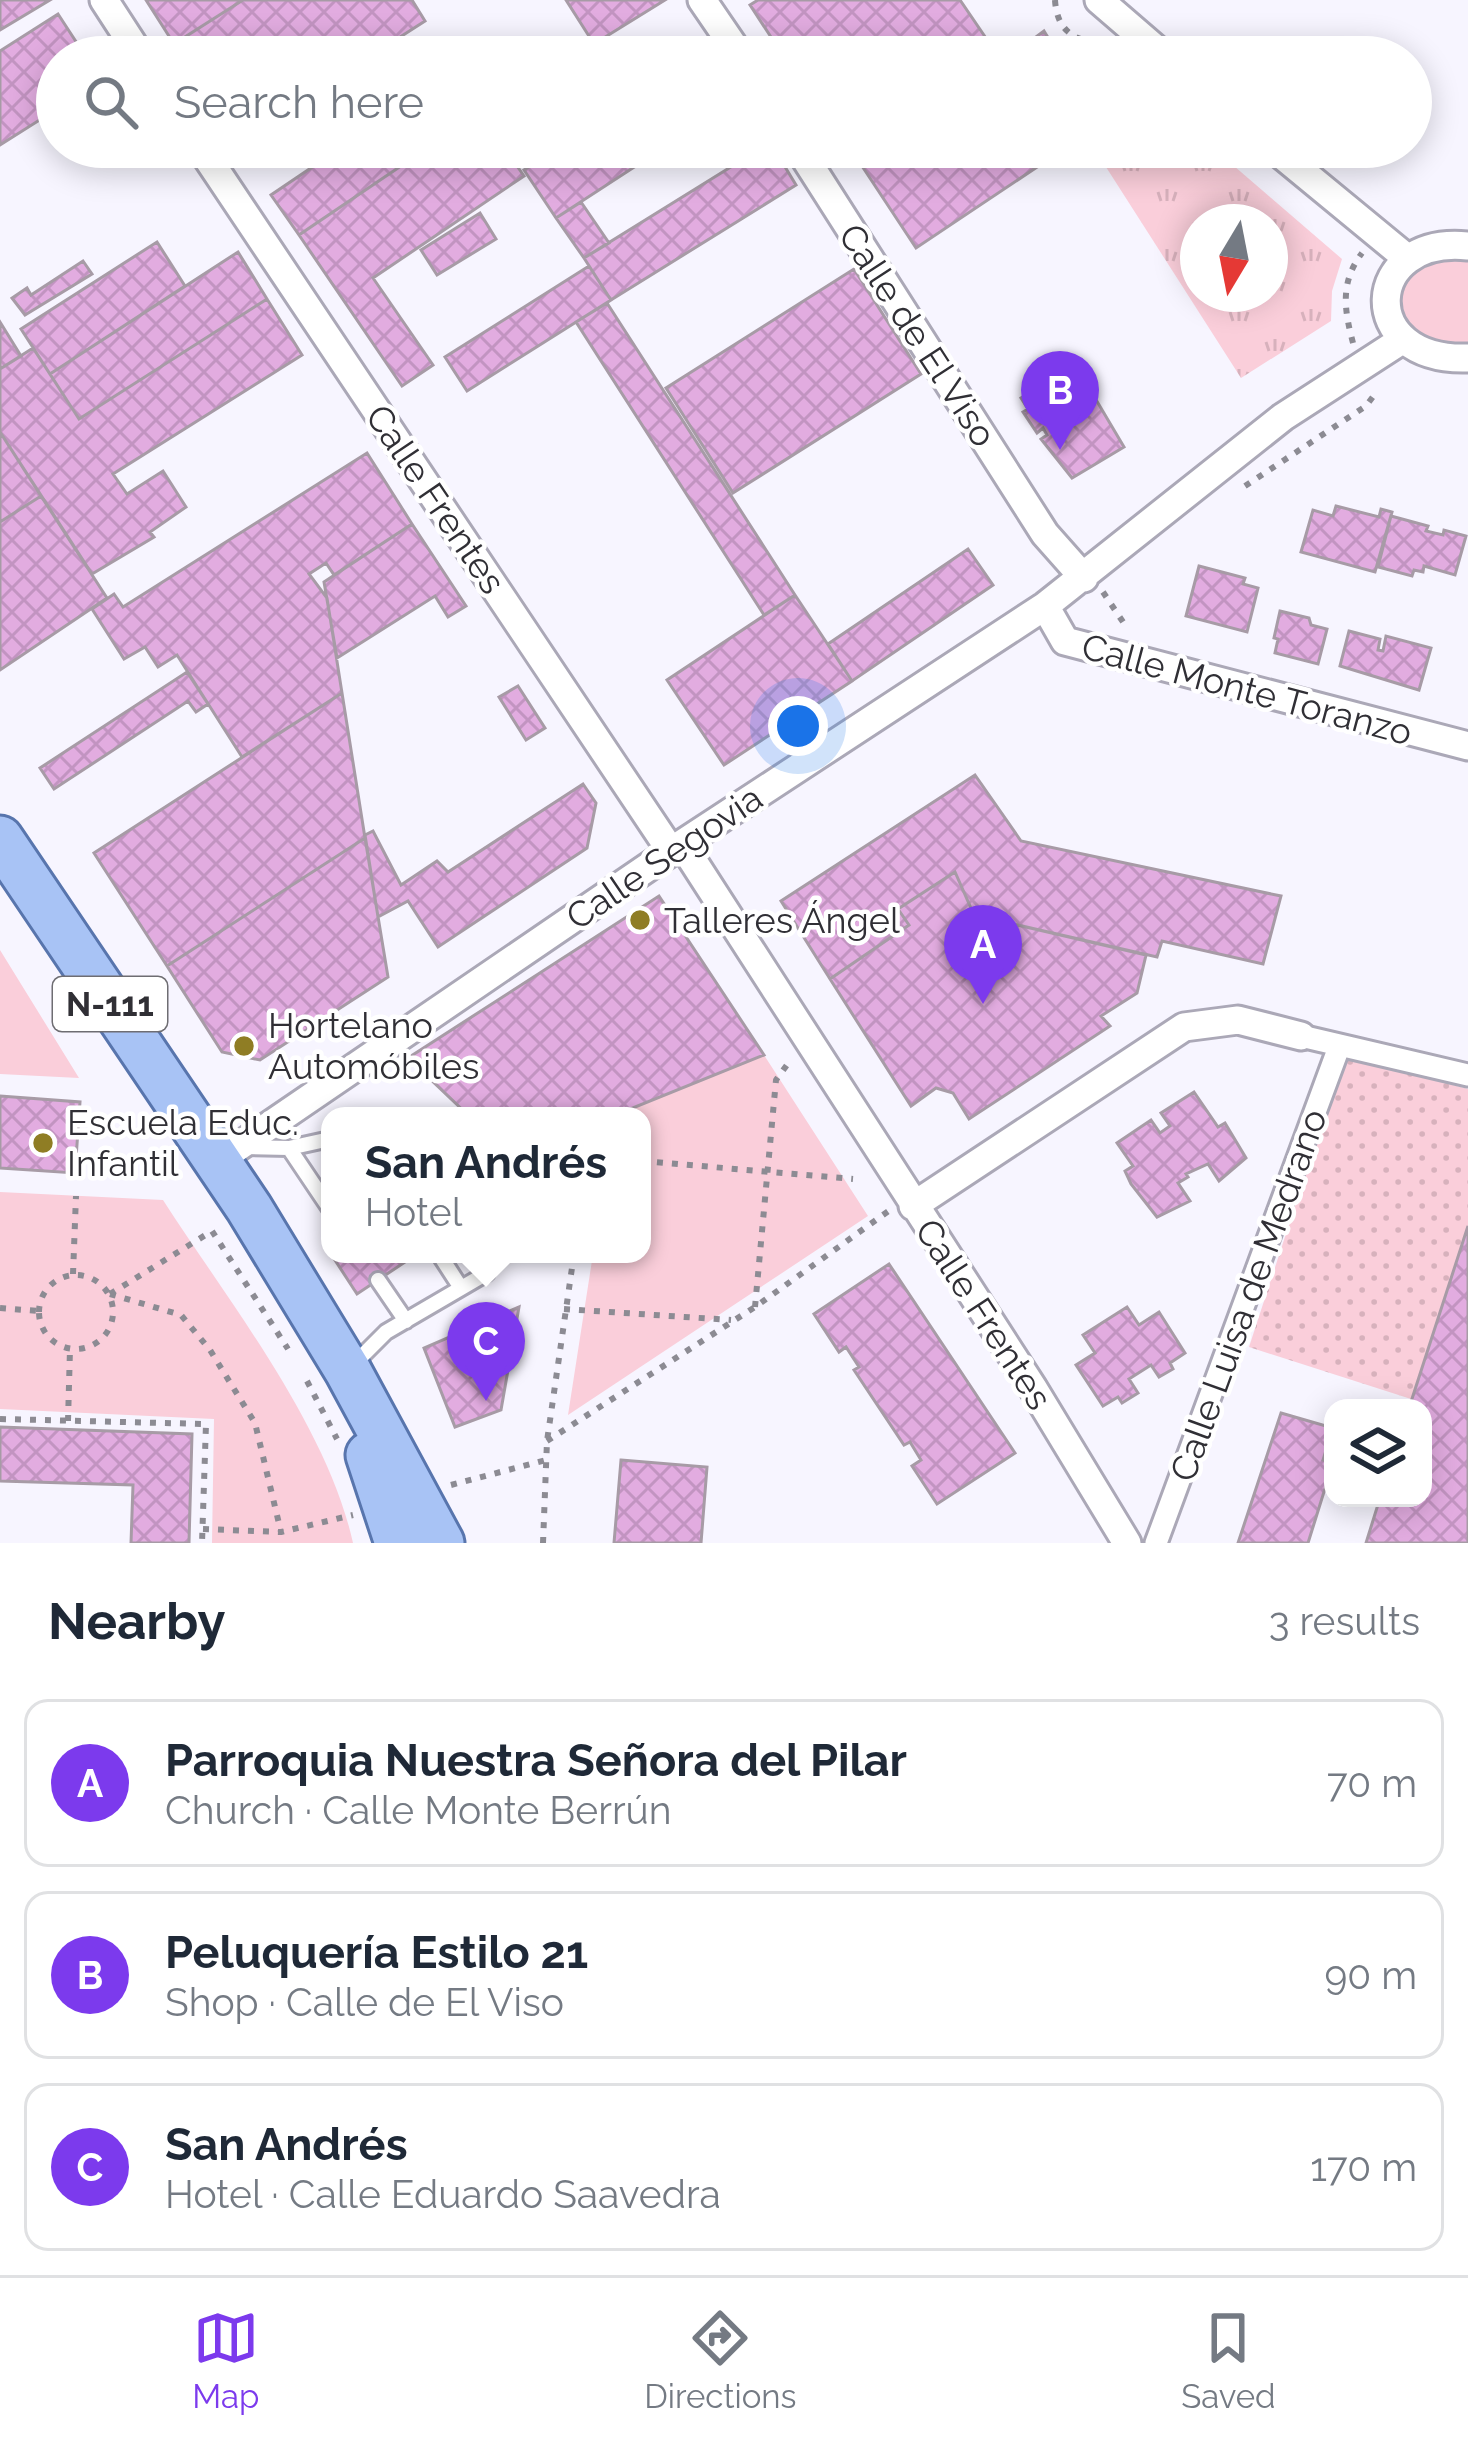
<!DOCTYPE html>
<meta charset="utf-8">
<style>
:root{--surface:#fff;--page:#f2f2f3;--text:#1f2937;--muted:#747a83;--line:#e0e1e3;--accent:#7c3aed}
body{margin:0;font-family:Raleway,sans-serif;background:var(--page);color:var(--text)}
.controls{position:absolute;right:36px;bottom:36px;display:grid;overflow:hidden;border-radius:24px;box-shadow:0 6px 30px #0003}
.controls button{width:108px;height:108px;display:grid;place-items:center;padding:0;border:0;border-bottom:3px solid var(--line);background:var(--surface);color:var(--text);font:60px sans-serif}
.compass{position:absolute;left:1180px;top:204px;width:108px;height:108px;border-radius:50%;background:var(--surface);box-shadow:0 6px 30px #0003;rotate:190deg}
.you{position:absolute;left:798px;top:726px;width:42px;height:42px;margin:-30px;border:9px solid #fff;border-radius:50%;background:#1a73e8;box-shadow:0 0 0 18px #1a73e833}
.badge{display:grid;place-items:center;width:78px;height:78px;border-radius:50%;background:var(--accent);color:#fff;font-size:39px;font-weight:700}
.pin{position:absolute;translate:-50% -99px;filter:drop-shadow(0 3px 6px #0008)}
.pin::after{content:'';position:absolute;top:63px;width:42px;height:36px;background:inherit;clip-path:polygon(0 0,100% 0,50% 100%)}
.popup{position:absolute;left:321px;top:1107px;width:330px;height:156px;box-sizing:border-box;display:grid;place-content:center;border-radius:24px;background:var(--surface);filter:drop-shadow(0 3px 9px #0005);font-size:39px;white-space:nowrap;color:var(--muted)}
.popup b{font-size:45px;color:var(--text)}
.popup::after{content:'';position:absolute;left:50%;top:100%;margin-left:-24px;border:24px solid transparent;border-top-color:var(--surface)}
.list{margin:0;padding:0;list-style:none}
h2{display:flex;justify-content:space-between;align-items:center;height:156px;margin:0;padding:0 48px;font-size:51px}
h2 small{font-size:39px;font-weight:400;color:var(--muted)}
.list li{display:grid;grid-template-columns:78px 1fr auto;gap:36px;align-items:center;box-sizing:border-box;height:168px;margin:0 24px 24px;padding:0 24px;border:3px solid var(--line);border-radius:24px}
.list b{display:block;font-size:45px;white-space:nowrap}
.list p{margin:0;font-size:39px;white-space:nowrap;color:var(--muted)}
.list em{font-size:39px;font-style:normal;color:var(--muted)}
.icon{flex:none;width:66px;height:66px;fill:none;stroke:currentColor;stroke-width:2;stroke-linecap:round;stroke-linejoin:round}
.map{position:relative;flex:none;width:1468px;height:1543px;overflow:hidden}
.search{position:absolute;background:var(--surface);box-shadow:0 6px 30px #0003;left:36px;right:36px;top:36px;height:132px;display:flex;align-items:center;gap:30px;box-sizing:border-box;padding:0 42px;border-radius:66px;color:var(--muted);font-size:45px}
.sheet{height:732px;background:var(--surface)}
nav{display:flex;justify-content:space-around;align-items:center;box-sizing:border-box;height:168px;border-top:3px solid var(--line);background:var(--surface);font-size:33px;color:var(--muted)}
nav a{display:grid;justify-items:center;gap:6px}
nav .on{color:var(--accent)}
.map>svg:first-child{display:block}
.grass{fill:url(#grass-tufts);fill-rule:evenodd}
.park{fill:url(#park-dots)}
.garden{fill:#faceda}
.building{fill:url(#building-cross-hatch);stroke:#a79ba6;stroke-width:3}
.lines{fill:none;stroke-linecap:round;stroke-linejoin:round}
.service-casing{stroke:#aba8b7;stroke-width:20}
.pedestrian-casing{stroke:#aba8b7;stroke-width:27}
.minor-casing{stroke:#aba8b7;stroke-width:33}
.primary-casing{stroke:#5875ad;stroke-width:51}
.path{stroke:#8c8b93;stroke-width:6;stroke-dasharray:6 9;stroke-linecap:butt}
.service{stroke:#fff;stroke-width:14}
.pedestrian{stroke:#fff;stroke-width:21}
.minor{stroke:#fff;stroke-width:27}
.primary{stroke:#a8c3f5;stroke-width:45}
.poi-dot{fill:#8f7d24;stroke:#fff;stroke-width:4.5}
.labels{text-anchor:middle;stroke-width:9;stroke-linejoin:round;paint-order:stroke}
.shield{fill:#fff;stroke:#6e6d72;stroke-width:3}
.shield-label{font-size:33px;font-weight:bold;fill:#302f35}
.street-label{font-size:36px;fill:#302f35;stroke:#fff}
.poi-label{font-size:36px;fill:#302f35;stroke:#fff;text-anchor:start}
</style>
<div class="map">
<svg width="1468" height="1543" viewBox="0 0 1468 1543">
<defs>
<pattern id="grass-tufts" width="24" height="20" patternUnits="userSpaceOnUse" patternTransform="scale(3)"><rect width="24" height="20" fill="#faceda"/><path d="M3 7l-1-3M5 7V3M7 7l1-3M15 17l-1-3M17 17v-4M19 17l1-3" fill="none" stroke="#d7b1bc"/></pattern>
<pattern id="park-dots" width="8" height="8" patternUnits="userSpaceOnUse" patternTransform="scale(3)"><rect width="8" height="8" fill="#faceda"/><path d="M2 2h.1M6 6h.1" fill="none" stroke="#d7b1bc" stroke-width="1.8" stroke-linecap="round"/></pattern>
<pattern id="building-cross-hatch" width="8" height="8" patternUnits="userSpaceOnUse" patternTransform="scale(3)"><rect width="8" height="8" fill="#e2ace0"/><path d="M0 0l8 8M0 8l8-8" fill="none" stroke="#c294c1"/></pattern>
</defs>
<rect width="100%" height="100%" fill="#f7f5ff"/>
<path class="grass" d="M1136 147H1212L1342 259 1332 291 1331 321 1241 378 1106 167ZM1198 222H1270V294H1198Z"/>
<path class="park" d="M1344 1056 1468 1089V1226L1411 1399 1249 1347Z"/>
<path class="garden" d="M1453 258 1468 259V343L1463 344 1425 339 1400 322 1396 297C1409 272 1427 264 1453 258Z
M0 950 79 1078 0 1074Z
M764 1055 868 1216 568 1415 593 1254H642V1116H614Z
M0 1192 163 1200C228 1301 327 1425 353 1543H212L214 1419 0 1409Z"/>
<path class="building" d="M0 0H50L0 30Z
M146 0H243L174 44Z
M243 0H412L425 21 369 57H183L174 44Z
M566 0H665L594 44Z
M758 0H960L990 44 970 57H784L750 5Z
M58 14 86 57H57V109L0 145V51Z
M1044 31 1060 57H1009Z
M342 147H429L299 235 271 195Z
M429 147H504L524 176 373 278 433 365 402 386 299 235Z
M559 147H665L556 218 524 170Z
M763 147H773L796 185 611 300 584 258Z
M870 147H1067L916 248 856 157Z
M581 202 609 243 584 258 556 218Z
M480 213 496 239 437 275 421 250Z
M157 242 185 286 50 374 21 329Z
M238 252 267 299 79 419 50 374Z
M83 261 92 274 25 315 12 298 27 288 31 295Z
M589 266 611 300 467 391 445 357Z
M854 269 921 374 733 493 666 388Z
M267 299 302 355 113 474 127 494 163 471 186 507 150 532 154 537 92 574 0 432V369L33 348 79 419Z
M607 303 795 595 764 615 576 322Z
M0 322 21 356 0 369Z
M1067 369 1076 381 1082 376 1124 447 1072 478 1041 439 1047 435 1043 428 1037 433 1023 412 1028 409 1021 398Z
M0 432 41 496 0 522Z
M367 453 412 524 334 575 326 563 309 574 327 598 342 693 242 757 177 655 158 667 145 647 124 659 92 609 114 594 123 607Z
M41 496 107 598 0 670V522Z
M1336 506 1379 517 1381 509 1392 512 1375 572 1301 552 1313 510 1333 516Z
M1391 516 1428 526 1426 531 1443 535 1444 530 1466 536 1455 575 1424 566 1423 572 1414 570 1412 576 1378 567Z
M412 524 466 606 448 617 435 596 337 658 324 582Z
M968 549 993 585 852 681 828 644Z
M1199 566 1245 578 1243 584 1258 588 1247 632 1186 616Z
M795 595 852 681 724 765 667 680Z
M1280 611 1309 618 1311 625 1327 629 1318 664 1275 653 1278 639 1274 638Z
M1349 631 1380 639 1378 650 1383 651 1386 636 1431 648 1419 690 1340 666Z
M187 672 208 704 196 712 188 701 54 789 40 768Z
M518 686 545 728 526 740 499 697Z
M342 693 365 838 167 966 94 853Z
M975 775 1021 841 1281 896 1263 964 1162 941 1157 957 974 915 955 872 898 909 909 925 830 979 781 901Z
M583 784 596 803 587 848 438 947 408 901 378 917 365 835 373 831 401 885 437 861 448 872Z
M365 838 388 977 260 1060 222 1052 167 966Z
M955 872 974 915 1146 955 1137 993 1101 1016 1110 1026 969 1119 953 1093 936 1088 911 1106 830 979 909 925 898 909Z
M659 896 764 1055 613 1116H469L408 1058Z
M1194 1092 1218 1127 1225 1123 1246 1158 1219 1181 1208 1164 1186 1174 1188 1177 1178 1183 1190 1201 1157 1217 1131 1184 1125 1171 1133 1166 1117 1143 1151 1120 1160 1133 1170 1126 1161 1113Z
M0 1096 80 1102 75 1173 0 1168Z
M1468 1226V1543H1366L1380 1498H1423V1408H1409Z
M331 1254H417L357 1294Z
M889 1264 1015 1453 937 1504 912 1466 921 1460 910 1442 904 1445 854 1370 859 1367 846 1347 839 1352 814 1314Z
M519 1307 501 1410 455 1427 424 1348Z
M1127 1307 1139 1325 1159 1312 1185 1353 1170 1363 1173 1369 1159 1377 1151 1365 1129 1379 1138 1393 1122 1403 1118 1397 1103 1406 1076 1365 1095 1353 1083 1335Z
M1281 1413 1333 1428 1323 1460 1333 1463 1308 1543H1238Z
M0 1427 192 1434 189 1543H131L133 1485 0 1481Z
M621 1460 707 1467 701 1543H614Z"/>
<g class="lines">
<g class="service-casing">
<path id="service" d="M246 1147 289 1148 330 1139
M289 1148 330 1209
M439 1254 461 1288
M378 1280 406 1321
M351 1367 386 1332 487 1273 476 1254"/>
</g>
<g class="pedestrian-casing">
<path id="pedestrian" d="M1301 1036 1468 1075
M1156 1543 1339 1047"/>
</g>
<g class="minor-casing">
<path id="minor" d="M104 0 141 57
M702 0 741 57
M1099 0 1165 57
M200 147 671 851
M798 147 1045 534 1084 578
M1272 147 1408 259
M1468 246C1363 235 1355 362 1468 358
M1045 606 1065 641 1468 746
M682 844 1033 1388 1127 1543
M216 1162 682 844 1045 606 1283 417 1402 340
M913 1206 1184 1027 1238 1020 1301 1036"/>
</g>
<g class="primary-casing">
<path id="primary" d="M0 839 249 1208 348 1371 441 1543
M369 1455 398 1543"/>
</g>
<path class="path" d="M1055 0C1057 33 1077 43 1108 43
M1231 147 1247 161
M1353 343C1344 309 1340 282 1362 253
M1245 486 1366 406 1375 394
M1103 592 1125 625
M642 1161 853 1179
M73 1274 76 1196
M39 1312a37 37 0 1 1 74 0a37 37 0 1 1-74 0Z
M110 1294 212 1231 288 1349
M110 1294 181 1315 210 1350 255 1423 281 1532
M755 1307 776 1080 789 1062
M0 1308 38 1311
M564 1309 731 1320
M307 1381 337 1439
M0 1419 206 1424 202 1543
M68 1421 70 1349
M547 1441 755 1307 890 1210
M451 1485 546 1460
M203 1529 281 1532 353 1515
M543 1543 547 1441 574 1254"/>
<use href="#service" class="service"/>
<use href="#pedestrian" class="pedestrian"/>
<use href="#minor" class="minor"/>
<use href="#primary" class="primary"/>
</g>
<g class="poi-dot">
<circle cx="640" cy="920" r="12"/>
<circle cx="244" cy="1046" r="12"/>
<circle cx="43" cy="1143" r="12"/>
</g>
<g class="labels">
<rect class="shield" x="53" y="977" width="114" height="54" rx="9"/>
<g class="shield-label">
<text x="110" y="1016">N-111</text>
</g>
<g class="street-label">
<text transform="translate(918 335) rotate(57)" y="13">Calle de El Viso</text>
<text transform="translate(436 499) rotate(56)" y="13">Calle Frentes</text>
<text transform="translate(1247 689) rotate(15)" y="13">Calle Monte Toranzo</text>
<text transform="translate(664 857) rotate(-34)" y="13">Calle Segovia</text>
<text transform="translate(1248 1295) rotate(-70)" y="13">Calle Luisa de Medrano</text>
<text transform="translate(984 1314) rotate(57)" y="13">Calle Frentes</text>
</g>
<g class="poi-label">
<text x="664" y="933">Talleres Ángel</text>
<text x="268" y="1038">Hortelano<tspan x="268" dy="41">Automóbiles</tspan></text>
<text x="67" y="1135">Escuela Educ.<tspan x="67" dy="41">Infantil</tspan></text>
</g>
</g>
</svg>
<div class="controls">
<button><svg class="icon" aria-label="layers" viewBox="0 0 24 24"><path d="M12 4l9 5-9 5-9-5zM3 14l9 5 9-5"/></svg></button>
</div>
<svg class="compass" viewBox="-18 -18 36 36"><path d="M0-13l5 13h-10z" fill="#e53935"/><path d="M0 13l5-13h-10z" fill="#747a83"/></svg>
<div class="you"></div>
<div class="pin badge" style="left:983px;top:1004px">A</div>
<div class="pin badge" style="left:1060px;top:450px">B</div>
<div class="pin badge" style="left:486px;top:1401px">C</div>
<div class="popup"><b>San Andrés</b>Hotel</div>
<div class="search"><svg class="icon" aria-label="search" viewBox="0 0 24 24"><circle cx="10" cy="10" r="6"/><path d="M15 15l6 6"/></svg>Search here</div>
</div>
<section class="sheet">
<h2>Nearby<small>3 results</small></h2>
<ul class="list">
<li><span class="badge">A</span><div><b>Parroquia Nuestra Señora del Pilar</b><p>Church · Calle Monte Berrún</p></div><em>70 m</em></li>
<li><span class="badge">B</span><div><b>Peluquería Estilo 21</b><p>Shop · Calle de El Viso</p></div><em>90 m</em></li>
<li><span class="badge">C</span><div><b>San Andrés</b><p>Hotel · Calle Eduardo Saavedra</p></div><em>170 m</em></li>
</ul>
</section>
<nav>
<a class="on"><svg class="icon" aria-label="map" viewBox="0 0 24 24"><path d="M3 6l6-2 6 2 6-2v14l-6 2-6-2-6 2zM9 4v14M15 6v14"/></svg>Map</a>
<a><svg class="icon" aria-label="directions" viewBox="0 0 24 24"><path d="M12 3l9 9-9 9-9-9zM9 14v-3h6M13 9l2 2-2 2"/></svg>Directions</a>
<a><svg class="icon" aria-label="saved" viewBox="0 0 24 24"><path d="M7 4h10v16l-5-4-5 4z"/></svg>Saved</a>
</nav>
